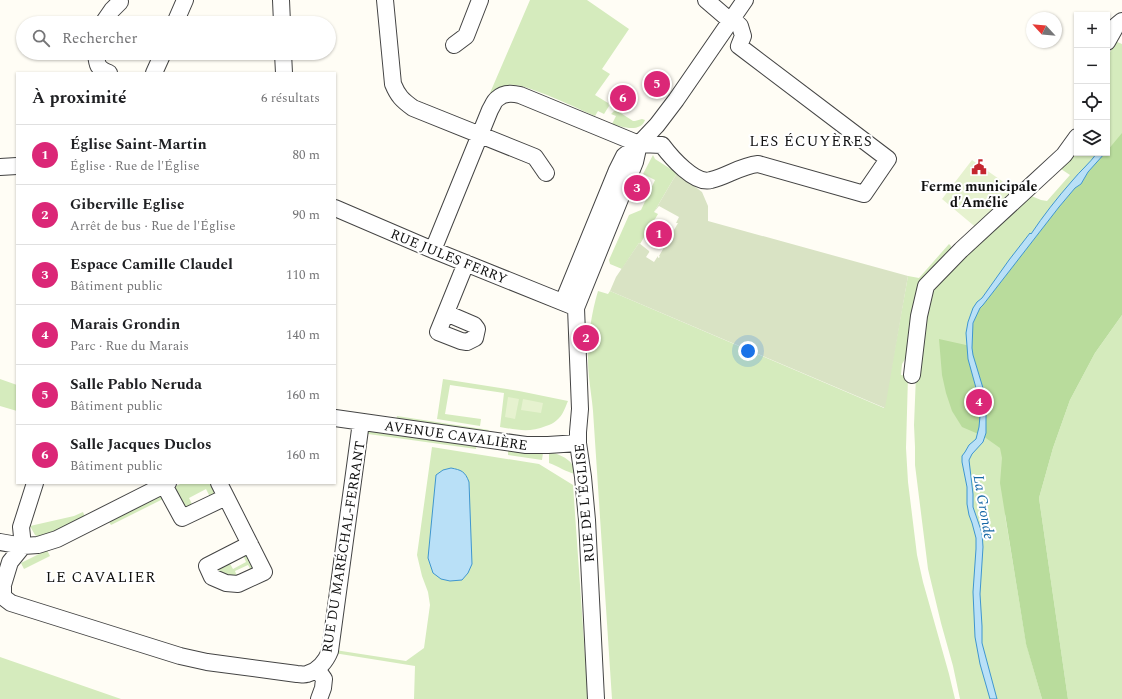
<!DOCTYPE html>
<html lang="fr">
<meta charset="utf-8">
<style>
:root{--surface:#fff;--page:#f2f2f2;--text:#202124;--muted:#757577;--line:#e0e0e0;--accent:#db2777}
body{margin:0;font-family:Spectral,serif;background:var(--page);color:var(--text)}
.controls{position:absolute;right:12px;top:12px;display:grid;overflow:hidden;border-radius:0px;box-shadow:0 1px 3px #0004}
.controls button{width:36px;height:36px;display:grid;place-items:center;padding:0;border:0;border-bottom:1px solid var(--line);background:var(--surface);color:var(--text);font:20px sans-serif}
.compass{position:absolute;left:1026px;top:12px;width:36px;height:36px;border-radius:50%;background:var(--surface);box-shadow:0 1px 3px #0004;rotate:296deg}
.you{position:absolute;left:748px;top:351px;width:14px;height:14px;margin:-10px;border:3px solid #fff;border-radius:50%;background:#1a73e8;box-shadow:0 0 0 6px #1a73e833}
.badge{display:grid;place-items:center;width:26px;height:26px;border-radius:50%;background:var(--accent);color:#fff;font-size:13px;font-weight:700}
.pin{position:absolute;translate:-50% -50%;border:2px solid #fff;box-shadow:0 1px 4px #0006}
.list{margin:0;padding:0;list-style:none}
h2{display:flex;justify-content:space-between;align-items:center;height:52px;margin:0;padding:0 16px;font-size:17px}
h2 small{font-size:13px;font-weight:400;color:var(--muted)}
.list li{display:grid;grid-template-columns:26px 1fr auto;gap:12px;align-items:center;box-sizing:border-box;height:60px;padding:0 16px;border-top:1px solid var(--line)}
.list b{display:block;font-size:15px;white-space:nowrap}
.list p{margin:0;font-size:13px;white-space:nowrap;color:var(--muted)}
.list em{font-size:13px;font-style:normal;color:var(--muted)}
.icon{flex:none;width:22px;height:22px;fill:none;stroke:currentColor;stroke-width:2;stroke-linecap:round;stroke-linejoin:round}
.map{position:relative;flex:none;width:1122px;height:699px;overflow:hidden}
.search{position:absolute;background:var(--surface);box-shadow:0 1px 3px #0004;left:16px;top:16px;width:320px;height:44px;display:flex;align-items:center;gap:10px;box-sizing:border-box;padding:0 14px;border-radius:22px;color:var(--muted);font-size:15px}
.panel{position:absolute;background:var(--surface);box-shadow:0 1px 3px #0004;left:16px;top:72px;width:320px;height:412px;border-radius:0px}
.map>svg:first-child{display:block}
.green{fill:#d5ebbd}
.forest{fill:#b9dc9c}
.cemetery{fill:#d9e3c4}
.pitch{fill:#e6f2cf}
.water{fill:#b9e0f7;stroke:#3f96cf}
.lines{fill:none;stroke-linecap:round;stroke-linejoin:round}
.minor-casing{stroke:#444;stroke-width:18}
.minor{stroke:#fff;stroke-width:16}
.labels{text-anchor:middle;stroke-width:4;stroke-linejoin:round;paint-order:stroke}
.poi-label{font-size:14px;font-weight:bold;fill:#111;stroke:#fff}
.street-label{font-size:14px;fill:#111;stroke:#fff}
.neighbourhood-label{font-size:15px;letter-spacing:1px;fill:#111;stroke:#fff}
.water-label{font-size:15px;font-style:italic;fill:#1768a6;stroke:#fff}
</style>
<div class="map">
<svg width="1122" height="699" viewBox="0 0 1122 699">
<rect width="100%" height="100%" fill="#fffdf5"/>
<path class="green" d="M530 0H587L629 29 602 69 610 74 595 95 608 103 609 106 604 114 598 111 595 116C578 109 524 82 509 85 503 86 498 92 494 95L490 93Z
M1115 41 1122 44V273L1005 515 1026 643 1042 699H960L953 666 941 623 928 569 915 465V447L914 425 916 375 927 292 1029 195 1041 200 1047 201 1070 175 1058 167 1072 156 1077 150V153H1107V59Z
M616 110 633 121H635L642 119 645 120C641 133 621 127 612 124L616 116 611 114 614 111Z
M653 155 655 159 677 173 654 212 658 214 640 244 639 243 622 269 610 264 609 260 629 215 641 210 655 180 643 174Z
M949 244 951 246V251L931 276 907 356 902 364 901 375 908 376 906 448 908 482 917 555 923 582 949 674 955 699H612L593 411C592 399 590 388 589 377 586 349 590 318 598 291L608 294 610 291 884 408 908 276 919 278Z
M1122 315V699H1068L1039 498 1053 448 1070 400 1095 353Z
M0 379 17 385V411L0 406Z
M443 379 519 391 568 401C565 408 563 415 557 420 554 423 550 425 546 426 529 433 518 430 500 427L504 393 450 385 445 414 481 419 480 426 437 419Z
M397 416 489 430 488 432 396 421Z
M373 429 477 443 476 449 368 434V432Z
M432 447 539 464 573 485 588 699H414L415 666 334 653 335 650 406 661 424 648 430 605 428 592 422 576 417 555Z
M508 449 543 453 542 460 508 455Z
M549 452C560 454 576 461 575 474 566 472 558 466 549 463Z
M182 483H213L215 492 213 496 210 497 206 489 189 498 193 506C181 510 178 498 175 489L176 486Z
M157 495 162 496 165 498 111 525 109 522Z
M83 512 85 517 74 526 38 537 35 535 30 526 74 516Z
M47 550 50 556 24 569 21 563Z
M248 552 256 569 252 572 248 565 235 571 238 579 235 580 219 572V568L229 562 233 569 246 562 243 555Z
M0 657 121 699H0Z"/>
<path class="forest" d="M1122 133V315L1095 353 1070 400 1053 448 1039 498 1068 699H1042L1026 644 1000 483 1002 458 1000 448 983 436 962 427 952 411 946 393 942 375 939 339 966 345 972 348C973 334 971 315 983 305L1059 207 1075 188 1081 184 1088 172 1105 153H1107V151Z"/>
<path class="cemetery" d="M677 173 702 192 708 206V221L908 276 885 408 610 291 616 277 639 243 649 251V252L650 251 646 257 654 262 658 256V258L660 257 659 256 678 223H676L679 217 659 206 654 212Z"/>
<path class="pitch" d="M972 160 1019 193 979 230 942 199Z
M508 397 519 399 515 419 505 417Z
M523 399 543 403 541 413 521 410Z"/>
<path class="water" d="M1097 153H1105L1088 172 1081 184 1075 188 1059 207 983 305 980 308 973 323 972 348 973 355 983 388 986 406V433L983 442 972 454 969 460 973 494V507L982 533 983 547 980 594 982 626V643L997 699H990L980 664 975 637 973 592 976 549V538L972 523 969 515 967 504V487L962 462V456L965 452 969 445 976 439 979 427 980 416 976 388 968 359 966 333 968 322 973 308 977 302 982 298 1009 260 1030 233 1031 234C1043 216 1057 198 1072 181 1080 171 1090 163 1097 153Z
M451 468C461 470 465 471 469 482L472 564 468 573 462 580 450 581 441 579 433 573 428 558 436 475 443 470Z"/>
<g class="lines">
<g class="minor-casing">
<path id="minor" d="M281 0 282 23
M385 0 393 84C398 96 402 100 413 108L535 157 546 173
M103 23 112 10 120 2
M175 23 185 0
M1107 42 1116 26 1122 21
M454 45 466 36 480 0
M96 53C97 65 97 68 109 73
M283 53 284 73
M154 73 163 53
M0 167 17 166
M335 208 433 250 572 306
M433 250 490 110C492 107 494 101 497 99 503 93 512 93 520 95L639 144 662 145C671 157 695 185 711 180 728 176 740 166 758 164L864 194 888 159 739 46 743 36 740 26 737 23 727 18 706 0
M563 302 617 170 624 156 639 144 657 125 676 100 745 0
M446 313 474 325 477 329 475 338 467 342 461 341 438 332 466 263
M912 375 919 316 926 286 961 250 1064 155 1077 137
M335 418 526 445H548L578 443
M35 483 21 527 23 546 10 562 3 585V597L11 603 180 656 207 662 297 674C300 674 304 675 307 674 318 671 326 661 330 651L361 422
M163 483 182 518 226 497
M219 483 264 572 238 584 226 583 212 577 207 566 250 544
M0 542 23 546 38 545 57 539 168 483
M317 669 324 679 323 688 319 699
M596 699 587 520 583 477 578 443V432L580 409 576 308 635 162 639 144"/>
</g>
<use href="#minor" class="minor"/>
</g>
<defs>
<g id="civic-bare" transform="scale(1.2)"><path d="M-.6-6.5H3V-4.5H.6V-3L4-1V1h2V6H-6V1h2V-1L-.6-3ZM-1.2 2.5V6h2.4V2.5Z" fill="#c4262e" stroke="#fff" stroke-width="2.5" paint-order="stroke"/></g>
</defs>
<g fill-rule="evenodd">
<use href="#civic-bare" x="979" y="167"/>
</g>
<g class="labels">
<g class="poi-label">
<text x="979" y="191">Ferme municipale<tspan x="979" dy="16">d'Amélie</tspan></text>
</g>
<g class="street-label">
<text transform="translate(449 256) rotate(22)" y="5">RUE JULES FERRY</text>
<text transform="translate(456 435) rotate(8)" y="5">AVENUE CAVALIÈRE</text>
<text transform="translate(584 503) rotate(-95)" y="5">RUE DE L'ÉGLISE</text>
<text transform="translate(343 547) rotate(-81)" y="5">RUE DU MARÉCHAL-FERRANT</text>
</g>
<g class="neighbourhood-label">
<text x="811" y="146">LES ÉCUYÈRES</text>
<text x="101" y="582">LE CAVALIER</text>
</g>
<g class="water-label">
<text transform="translate(984 507) rotate(80)" y="5">La Gronde</text>
</g>
</g>
</svg>
<div class="controls">
<button>+</button>
<button>−</button>
<button><svg class="icon" aria-label="locate" viewBox="0 0 24 24"><circle cx="12" cy="12" r="6"/><path d="M12 2v4M12 18v4M2 12h4M18 12h4"/></svg></button>
<button><svg class="icon" aria-label="layers" viewBox="0 0 24 24"><path d="M12 4l9 5-9 5-9-5zM3 14l9 5 9-5"/></svg></button>
</div>
<svg class="compass" viewBox="-18 -18 36 36"><path d="M0-13l5 13h-10z" fill="#e53935"/><path d="M0 13l5-13h-10z" fill="#757577"/></svg>
<div class="you"></div>
<div class="pin badge" style="left:659px;top:234px">1</div>
<div class="pin badge" style="left:586px;top:338px">2</div>
<div class="pin badge" style="left:637px;top:188px">3</div>
<div class="pin badge" style="left:979px;top:402px">4</div>
<div class="pin badge" style="left:657px;top:84px">5</div>
<div class="pin badge" style="left:623px;top:98px">6</div>
<div class="search"><svg class="icon" aria-label="search" viewBox="0 0 24 24"><circle cx="10" cy="10" r="6"/><path d="M15 15l6 6"/></svg>Rechercher</div>
<section class="panel">
<h2>À proximité<small>6 résultats</small></h2>
<ul class="list">
<li><span class="badge">1</span><div><b>Église Saint-Martin</b><p>Église · Rue de l'Église</p></div><em>80 m</em></li>
<li><span class="badge">2</span><div><b>Giberville Eglise</b><p>Arrêt de bus · Rue de l'Église</p></div><em>90 m</em></li>
<li><span class="badge">3</span><div><b>Espace Camille Claudel</b><p>Bâtiment public</p></div><em>110 m</em></li>
<li><span class="badge">4</span><div><b>Marais Grondin</b><p>Parc · Rue du Marais</p></div><em>140 m</em></li>
<li><span class="badge">5</span><div><b>Salle Pablo Neruda</b><p>Bâtiment public</p></div><em>160 m</em></li>
<li><span class="badge">6</span><div><b>Salle Jacques Duclos</b><p>Bâtiment public</p></div><em>160 m</em></li>
</ul>
</section>
</div>
